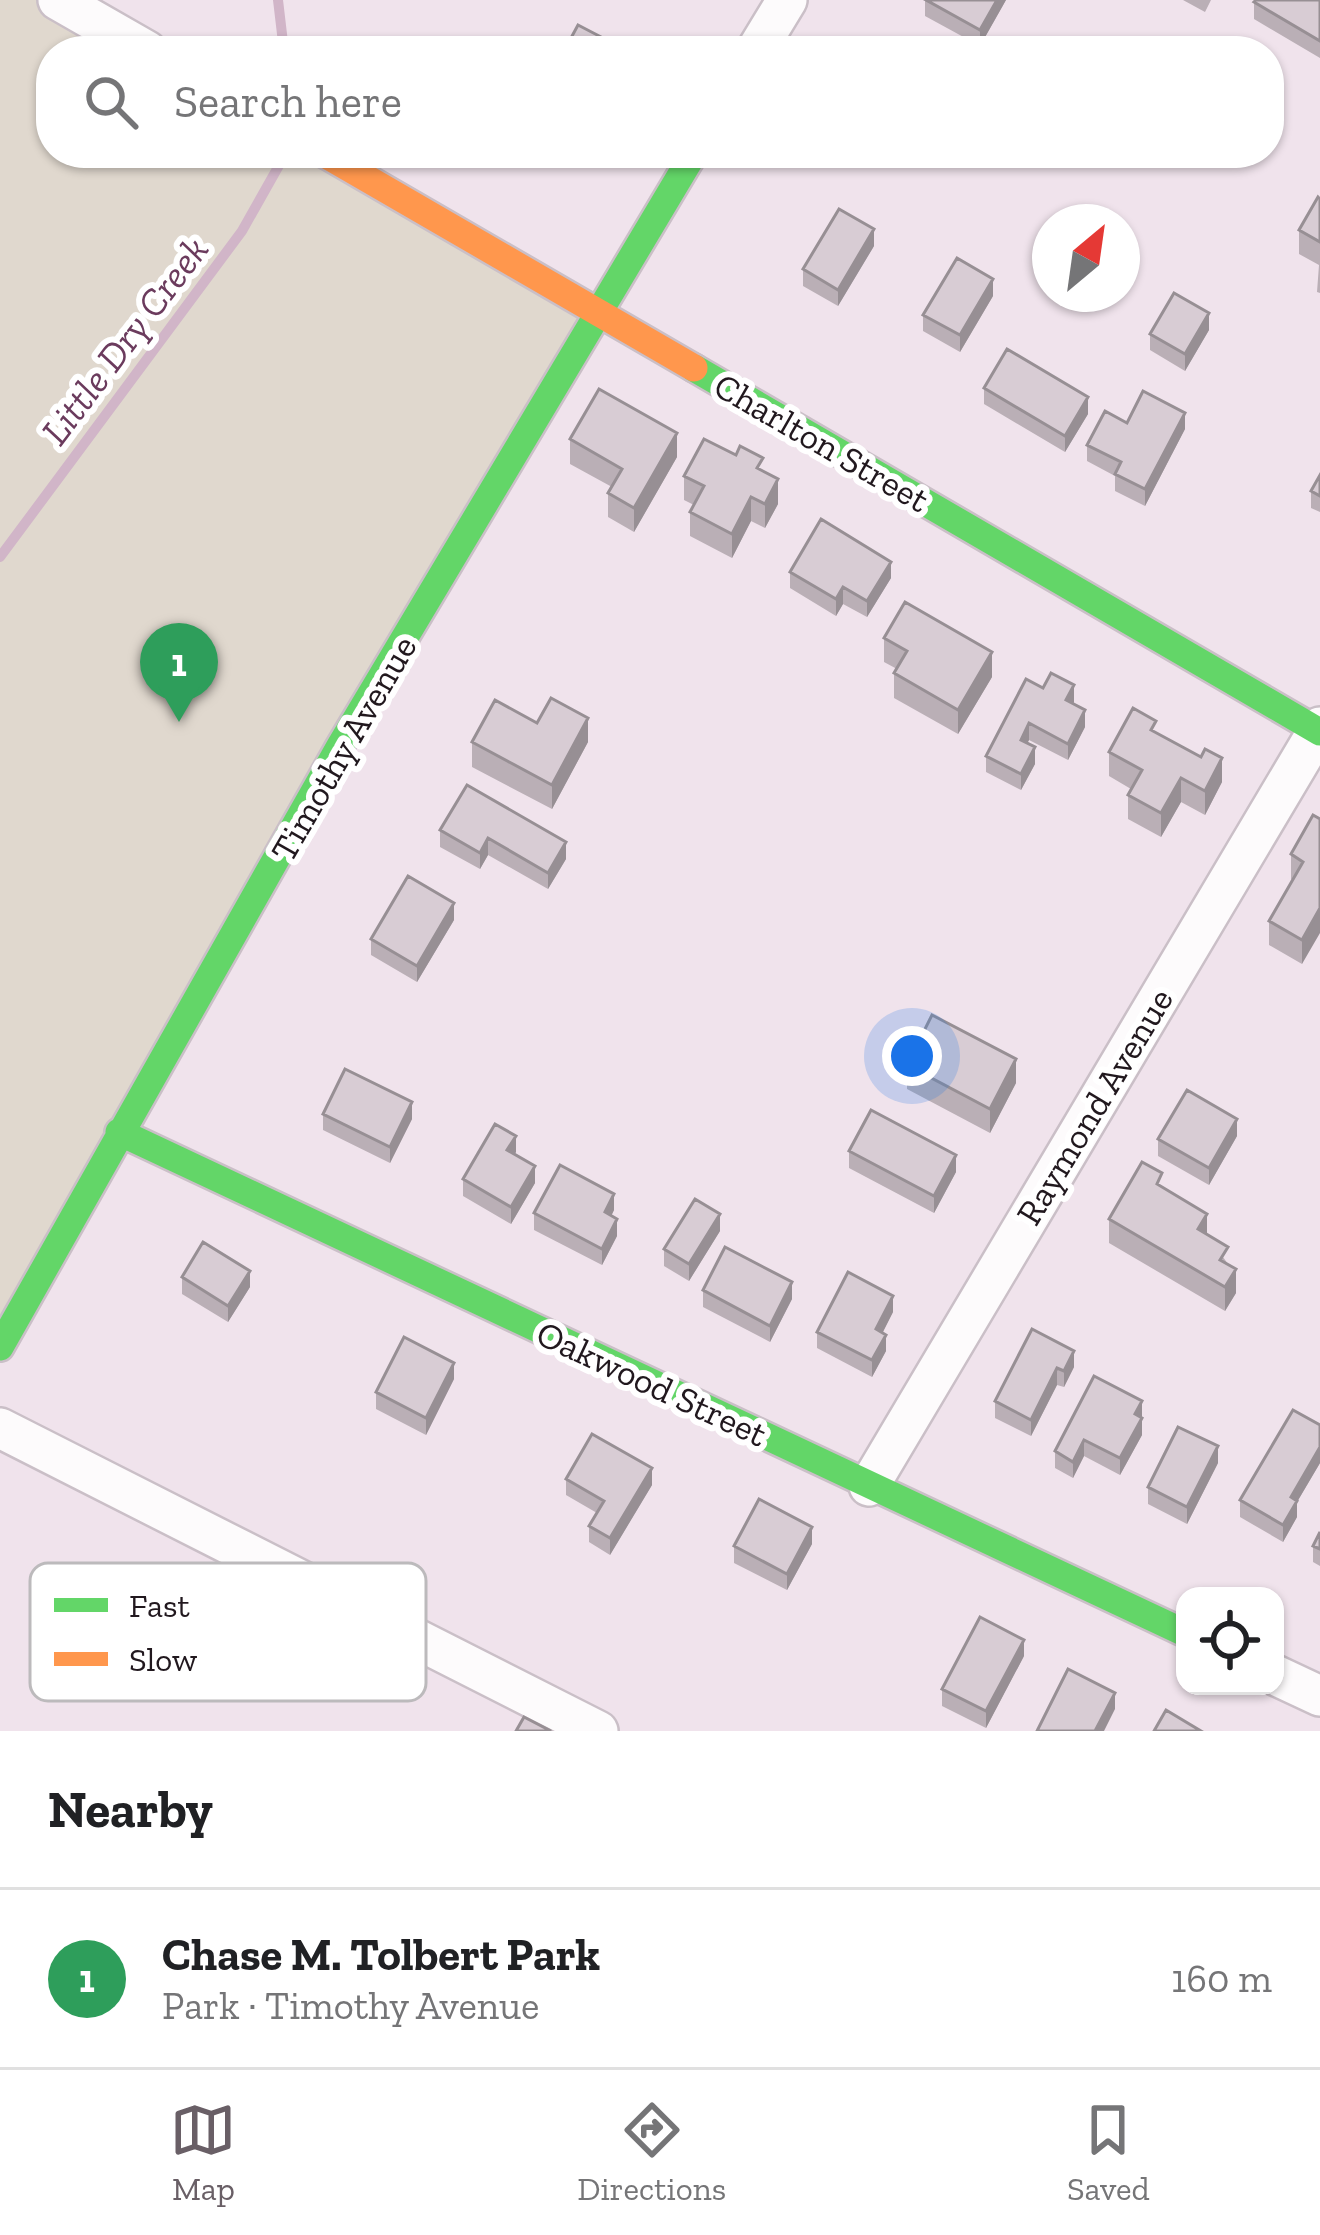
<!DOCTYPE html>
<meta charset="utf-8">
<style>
:root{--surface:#fff;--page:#f6f6f6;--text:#202124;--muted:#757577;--line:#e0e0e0;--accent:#695f66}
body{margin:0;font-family:"Zilla Slab",serif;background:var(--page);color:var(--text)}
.controls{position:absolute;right:36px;bottom:36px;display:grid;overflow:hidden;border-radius:24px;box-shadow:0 3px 9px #0004}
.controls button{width:108px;height:108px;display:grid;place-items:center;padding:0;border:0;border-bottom:3px solid var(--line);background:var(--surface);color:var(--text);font:60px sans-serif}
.compass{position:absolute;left:1032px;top:204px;width:108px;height:108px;border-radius:50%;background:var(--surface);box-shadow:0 3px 9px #0004;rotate:29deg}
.you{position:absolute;left:912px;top:1056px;width:42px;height:42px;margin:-30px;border:9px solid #fff;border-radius:50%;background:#1a73e8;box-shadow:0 0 0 18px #1a73e833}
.badge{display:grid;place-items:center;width:78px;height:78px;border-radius:50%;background:var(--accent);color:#fff;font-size:39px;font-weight:700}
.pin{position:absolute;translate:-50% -99px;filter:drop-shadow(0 3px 6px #0008)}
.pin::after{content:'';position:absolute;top:63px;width:42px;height:36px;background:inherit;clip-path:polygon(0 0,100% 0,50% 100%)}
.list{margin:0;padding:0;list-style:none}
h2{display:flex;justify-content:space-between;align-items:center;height:156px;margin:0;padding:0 48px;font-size:51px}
h2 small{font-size:39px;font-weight:400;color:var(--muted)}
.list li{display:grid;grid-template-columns:78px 1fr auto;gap:36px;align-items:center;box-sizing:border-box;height:180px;padding:0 48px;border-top:3px solid var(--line)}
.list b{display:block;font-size:45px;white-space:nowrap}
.list p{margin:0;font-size:39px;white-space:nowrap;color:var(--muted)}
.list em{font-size:39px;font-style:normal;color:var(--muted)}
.icon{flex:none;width:66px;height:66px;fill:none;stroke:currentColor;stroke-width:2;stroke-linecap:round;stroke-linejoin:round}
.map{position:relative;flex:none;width:1320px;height:1731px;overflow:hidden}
.search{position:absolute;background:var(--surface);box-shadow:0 3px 9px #0004;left:36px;right:36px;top:36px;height:132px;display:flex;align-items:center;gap:30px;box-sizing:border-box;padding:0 42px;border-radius:48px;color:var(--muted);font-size:45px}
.sheet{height:336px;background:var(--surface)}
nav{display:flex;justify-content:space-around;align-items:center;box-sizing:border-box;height:168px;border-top:3px solid var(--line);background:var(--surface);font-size:33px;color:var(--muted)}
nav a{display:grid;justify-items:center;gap:6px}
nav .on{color:var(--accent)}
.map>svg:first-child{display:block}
.green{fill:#e0d8ce}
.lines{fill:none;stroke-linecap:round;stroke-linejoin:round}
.stream{stroke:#d1b5c8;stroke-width:10}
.street-casing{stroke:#cabfc7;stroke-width:44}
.fast-casing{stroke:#cabfc7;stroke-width:32}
.slow-casing{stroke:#cabfc7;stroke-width:32}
.street{stroke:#fdfbfc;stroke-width:39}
.fast{stroke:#63d668;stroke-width:27}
.slow{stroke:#ff974d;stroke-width:27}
.wall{fill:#baafb6}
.shaded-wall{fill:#978f94}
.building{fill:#d8ccd4;stroke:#978f94;stroke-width:3}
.labels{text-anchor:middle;stroke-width:12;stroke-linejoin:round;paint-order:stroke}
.street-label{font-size:36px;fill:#21181e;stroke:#fff}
.water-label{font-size:39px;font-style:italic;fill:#6b3b5d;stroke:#fff}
.key{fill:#fff;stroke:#bcbabc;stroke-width:3}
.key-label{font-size:33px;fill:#21181e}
</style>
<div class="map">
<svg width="1320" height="1731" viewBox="0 0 1320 1731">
<rect width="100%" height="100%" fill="#f0e3ec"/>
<path class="green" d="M0 0H58L147 51H51V153H323L597 311 0 1347Z"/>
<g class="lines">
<path class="stream" d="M278 0 284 51
M0 557 242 231 286 153"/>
<g class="street-casing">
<path id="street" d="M58 0 147 51
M756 51 787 0
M0 1428 598 1731
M869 1486 1320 727
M1275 1675 1320 1696"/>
</g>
<g class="fast-casing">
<path id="fast" d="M694 368 1320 732
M119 1132 1185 1633
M0 1347 340 746 694 153"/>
</g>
<g class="slow-casing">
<path id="slow" d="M323 153 694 368"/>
</g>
<use href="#street" class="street"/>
<use href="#fast" class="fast"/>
<use href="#slow" class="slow"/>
</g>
<path class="wall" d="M925 0H1006L980 46 925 16Z
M1183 0H1211L1205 12Z
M1320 0V58L1254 19V2Z
M1320 199V293L1317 292 1319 265 1299 254V230Z
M874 246 838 306 803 286V269Z
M993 296 960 352 923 331V315Z
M1209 330 1185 371 1150 350V334Z
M984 388 1088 414 1065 452 984 404Z
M1127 423 1185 429 1145 506 1115 491V476L1087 461V445Z
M570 439 677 457 634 532 608 517V493L612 487 570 464Z
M763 471 778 504 765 528 751 521 732 558 690 536V512L694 505 684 500V476Z
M1320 475V512L1311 508V491Z
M790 572 891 578 867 617 843 604 836 616 790 588Z
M884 638 992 677 958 734 894 698V673L897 669 884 662Z
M1026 679 1074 702 1073 704 1085 727 1068 760 1029 740 1027 743 1035 764 1021 790 986 772V756Z
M537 723 588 742 552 809 472 767V742Z
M1156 733 1222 782 1205 815 1181 802 1161 837 1128 819V795L1131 789 1109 776V752Z
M1320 819 1302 964 1269 945V921L1293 880 1291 879V854Z
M440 830 566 842V859L548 889 488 855 480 869 440 847Z
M454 920 417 982 371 955V939Z
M907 1065 1016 1083 990 1133 907 1089Z
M323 1114 412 1119 390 1163 323 1130Z
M1237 1136 1209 1185 1158 1156V1139Z
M849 1151 956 1172 934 1213 849 1168Z
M516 1152 514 1155 535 1183 511 1224 463 1196V1179Z
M1162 1187 1207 1235 1228 1264 1236 1293 1225 1311 1109 1243V1219Z
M614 1210 611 1216 617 1236 602 1265 534 1230V1213Z
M720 1231 689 1281 664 1266V1249Z
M182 1277 250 1287 228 1322 182 1294Z
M703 1290 792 1299 770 1342 703 1307Z
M893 1312 882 1333 886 1351 872 1377 817 1348V1332Z
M1032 1329 1074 1367 1064 1387 1057 1385 1031 1436 995 1418V1401Z
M454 1379 426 1435 376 1409V1392Z
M1142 1401V1435L1120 1475 1084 1456 1073 1478 1055 1468V1451Z
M1320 1425V1463L1297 1502V1517L1283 1542 1240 1517V1500Z
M1218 1463 1187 1524 1148 1504V1487Z
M566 1479 652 1485 610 1555 589 1542V1526L597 1513 566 1495Z
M1320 1532V1566L1313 1562V1546Z
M812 1544 787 1590 734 1563V1546Z
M246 1608 325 1621 298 1665 263 1645V1634L246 1624Z
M1024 1656 986 1728 942 1706V1689Z"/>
<path class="shaded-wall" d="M997 0H1006L980 46V30Z
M874 229V246L838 306V290Z
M993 279V296L960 352V335Z
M1209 313V330L1185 371V354Z
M1088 397V414L1065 452V436Z
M1185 413V429L1145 506V489Z
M677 433V457L634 532V508Z
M778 479V504L765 528V504Z
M751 497V521L732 558V534Z
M891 562V578L867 617V601Z
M843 587V604L836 616V599Z
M992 652V677L958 734V710Z
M1074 685V702L1066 717V700Z
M1085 710V727L1068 760V744Z
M588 718V742L552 809V785Z
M1029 723V740L1021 756V740Z
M1035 747V764L1021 790V774Z
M1222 758V782L1205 815V791Z
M1181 778V802L1161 837V813Z
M488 838V855L480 869V853Z
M566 842V859L548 889V873Z
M454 903V920L417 982V966Z
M1320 908V933L1302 964V940Z
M1016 1059V1083L990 1133V1109Z
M412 1102V1119L390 1163V1147Z
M1237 1119V1136L1209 1185V1168Z
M516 1136V1152L507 1167V1150Z
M956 1155V1172L934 1213V1196Z
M535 1166V1183L511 1224V1207Z
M614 1194V1210L605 1229V1212Z
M720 1214V1231L689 1281V1264Z
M1207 1214V1238L1198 1229Z
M617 1219V1236L602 1265V1249Z
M1236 1269V1293L1225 1311V1287Z
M250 1271V1287L228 1322V1306Z
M792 1282V1299L770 1342V1326Z
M893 1296V1312L876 1346V1329Z
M886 1335V1351L872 1377V1360Z
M1074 1351V1367L1064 1387V1371Z
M454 1363V1379L426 1435V1418Z
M1057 1368V1385L1031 1436V1420Z
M1142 1401V1435L1120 1475V1458L1135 1414Z
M1084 1440V1456L1073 1478V1462Z
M1218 1446V1463L1187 1524V1507Z
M1320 1447V1463L1297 1502V1517L1283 1542V1525L1291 1497Z
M652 1468V1485L610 1555V1538Z
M812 1527V1544L787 1590V1574Z
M325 1604V1621L298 1665V1649Z
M1024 1640V1656L986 1728V1711Z
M1115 1693V1709L1104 1731H1095Z"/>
<path class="building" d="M926 0H997L980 30Z
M1256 0H1320V41L1254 2Z
M578 25 628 51H564Z
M1318 197 1320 199V242L1299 230Z
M839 209 874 229 838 290 803 269Z
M957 258 993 279 960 335 923 315Z
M1174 293 1209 313 1185 354 1150 334Z
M1007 349 1088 397 1065 436 984 388Z
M599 389 677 433 634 508 608 493 622 469 570 439Z
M1143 391 1185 413 1145 489 1115 474 1121 462 1087 445 1105 411 1127 423Z
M704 439 736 455 740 446 763 458 757 468 778 479 765 504 751 497 732 534 690 512 704 486 684 476Z
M1320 475V496L1311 491Z
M821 519 891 562 867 601 843 587 836 599 790 572Z
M905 602 992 652 958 710 894 673 907 651 884 638Z
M1051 673 1074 685 1066 700 1085 710 1068 744 1029 723 1021 740 1035 747 1021 774 986 756 1026 679 1043 688Z
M551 698 588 718 552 785 472 742 495 700 537 723Z
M1133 708 1156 721 1151 730 1201 757 1205 749 1222 758 1205 791 1181 778 1161 813 1128 795 1142 770 1109 752Z
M467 785 566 842 548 873 488 838 480 853 440 830Z
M1313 815 1320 819V908L1302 940 1269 921 1303 862 1291 854Z
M408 876 454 903 417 966 371 939Z
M932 1015 1016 1059 990 1109 907 1065Z
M345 1069 412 1102 390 1147 323 1114Z
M1187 1090 1237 1119 1209 1168 1158 1139Z
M871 1110 956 1155 934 1196 849 1151Z
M495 1124 516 1136 507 1150 535 1166 511 1207 463 1179Z
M1142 1162 1162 1173 1157 1184 1207 1214 1198 1229 1228 1247 1220 1260 1236 1269 1225 1287 1109 1219Z
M560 1165 614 1194 605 1212 617 1219 602 1249 534 1213Z
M695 1199 720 1214 689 1264 664 1249Z
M203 1242 250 1271 228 1306 182 1277Z
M725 1247 792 1282 770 1326 703 1290Z
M848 1272 893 1296 876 1329 886 1335 872 1360 817 1332Z
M1032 1329 1074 1351 1064 1371 1057 1368 1031 1420 995 1401Z
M404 1337 454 1363 426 1418 376 1392Z
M1094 1376 1142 1401 1135 1414 1142 1418 1120 1458 1084 1440 1073 1462 1055 1451Z
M1293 1410 1320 1425V1447L1291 1497 1297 1501 1283 1525 1240 1500Z
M1178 1427 1218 1446 1187 1507 1148 1487Z
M592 1434 652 1468 610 1538 589 1526 604 1501 566 1479Z
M759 1499 812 1527 787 1574 734 1546Z
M1320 1532V1549L1313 1546Z
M980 1617 1024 1640 986 1711 942 1689Z
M1068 1669 1115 1693 1095 1731H1037Z
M1166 1710 1201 1731H1154Z
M524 1717 551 1731H516Z"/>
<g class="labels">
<g class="street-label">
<text transform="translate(822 442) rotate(30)" y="13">Charlton Street</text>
<text transform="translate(343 748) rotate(-60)" y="13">Timothy Avenue</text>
<text transform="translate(1094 1106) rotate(-59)" y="13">Raymond Avenue</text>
<text transform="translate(652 1383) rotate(25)" y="13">Oakwood Street</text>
</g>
<g class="water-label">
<text transform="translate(124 340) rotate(-53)" y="14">Little Dry Creek</text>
</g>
</g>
<rect x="30" y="1563" width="396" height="138" rx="18" class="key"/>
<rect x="54" y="1598" width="54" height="14" fill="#63d668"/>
<rect x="54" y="1652" width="54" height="14" fill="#ff974d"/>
<g class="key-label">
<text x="129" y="1617">Fast</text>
<text x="129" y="1671">Slow</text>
</g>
</svg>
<div class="controls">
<button><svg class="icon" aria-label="locate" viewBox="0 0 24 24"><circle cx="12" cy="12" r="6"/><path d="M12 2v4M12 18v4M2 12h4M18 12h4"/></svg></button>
</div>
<svg class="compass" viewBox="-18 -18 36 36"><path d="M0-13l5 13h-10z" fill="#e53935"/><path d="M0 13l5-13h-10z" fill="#757577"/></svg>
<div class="you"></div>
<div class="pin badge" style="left:179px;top:722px;background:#2e9e5b">1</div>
<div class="search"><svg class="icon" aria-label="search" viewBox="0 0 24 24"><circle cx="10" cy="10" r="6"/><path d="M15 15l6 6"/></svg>Search here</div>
</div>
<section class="sheet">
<h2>Nearby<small></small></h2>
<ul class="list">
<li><span class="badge" style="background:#2e9e5b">1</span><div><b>Chase M. Tolbert Park</b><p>Park · Timothy Avenue</p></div><em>160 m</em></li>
</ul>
</section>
<nav>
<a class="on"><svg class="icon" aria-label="map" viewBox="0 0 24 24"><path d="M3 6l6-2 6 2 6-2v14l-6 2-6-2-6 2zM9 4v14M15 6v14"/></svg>Map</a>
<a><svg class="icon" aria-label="directions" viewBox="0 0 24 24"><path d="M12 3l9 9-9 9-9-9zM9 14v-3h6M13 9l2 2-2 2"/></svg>Directions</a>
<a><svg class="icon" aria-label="saved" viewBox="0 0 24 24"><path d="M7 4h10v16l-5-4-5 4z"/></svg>Saved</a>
</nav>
